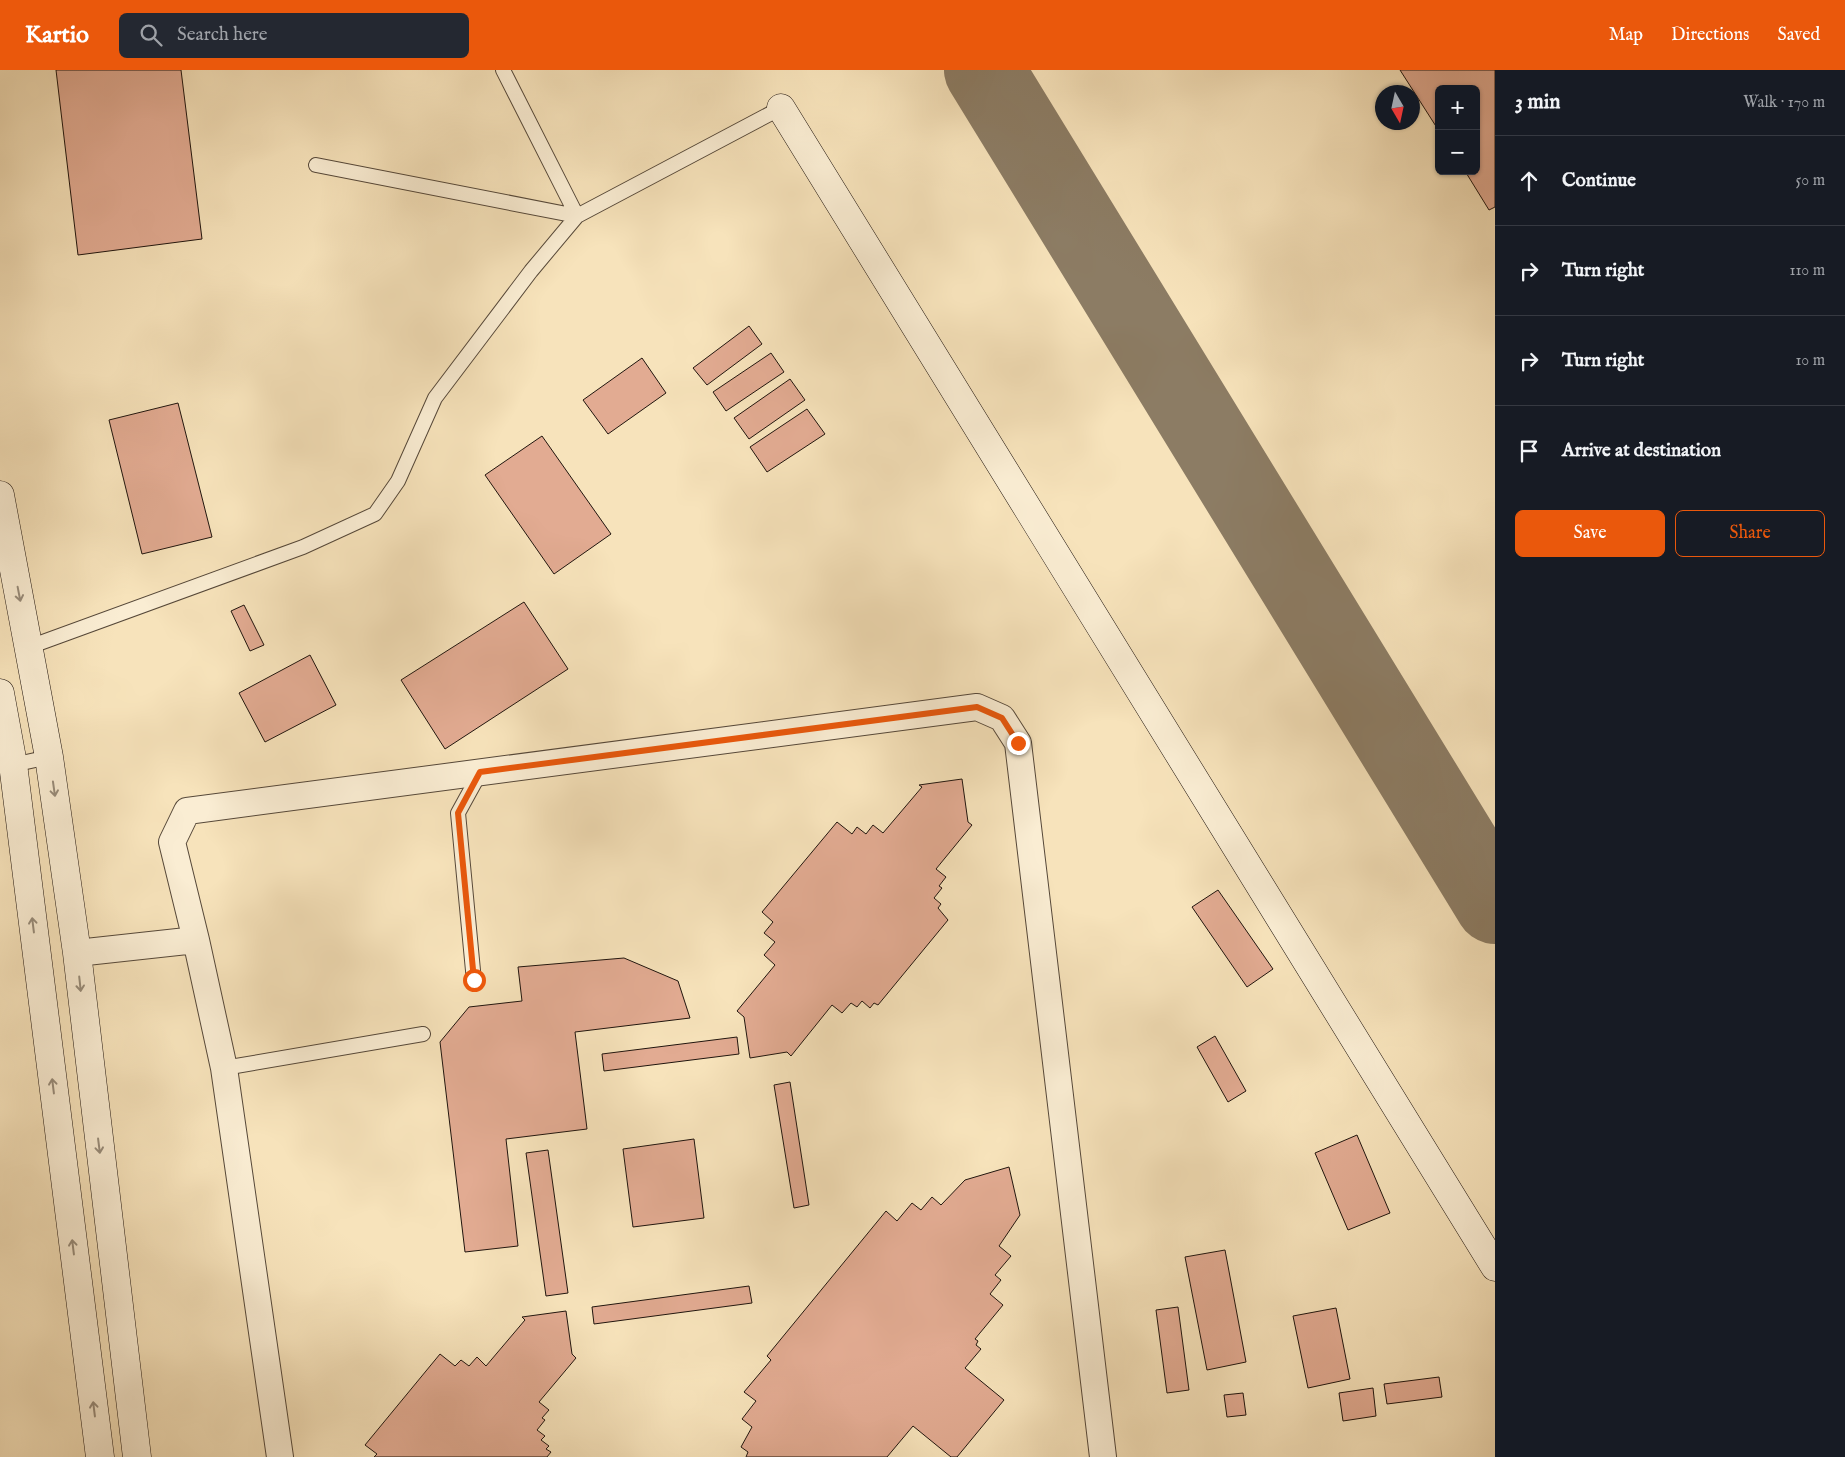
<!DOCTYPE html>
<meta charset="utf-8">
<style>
:root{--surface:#171b24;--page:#242831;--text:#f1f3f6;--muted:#9ea1a6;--line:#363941;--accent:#ea580c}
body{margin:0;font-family:"IM FELL English",serif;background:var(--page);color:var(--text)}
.controls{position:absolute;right:15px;top:15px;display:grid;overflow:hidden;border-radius:8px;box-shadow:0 1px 4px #0004}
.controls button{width:45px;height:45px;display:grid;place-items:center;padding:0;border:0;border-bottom:1px solid var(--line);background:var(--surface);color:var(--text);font:25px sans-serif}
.compass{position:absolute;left:1375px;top:15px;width:45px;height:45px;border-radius:50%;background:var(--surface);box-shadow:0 1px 4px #0004;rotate:171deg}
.stop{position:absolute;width:15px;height:15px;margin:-11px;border:4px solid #ea580c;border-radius:50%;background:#fff}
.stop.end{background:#ea580c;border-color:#fff;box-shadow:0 1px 5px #0008}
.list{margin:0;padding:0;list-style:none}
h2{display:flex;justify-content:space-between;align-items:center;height:65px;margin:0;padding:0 20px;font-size:21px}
h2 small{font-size:16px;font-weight:400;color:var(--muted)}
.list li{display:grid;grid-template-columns:32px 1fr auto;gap:15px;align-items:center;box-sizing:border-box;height:90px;padding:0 20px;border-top:1px solid var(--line)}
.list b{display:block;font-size:19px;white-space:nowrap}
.list em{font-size:16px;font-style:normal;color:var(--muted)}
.actions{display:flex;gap:10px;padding:15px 20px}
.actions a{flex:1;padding:11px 0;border:1px solid var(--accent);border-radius:8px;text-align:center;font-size:18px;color:var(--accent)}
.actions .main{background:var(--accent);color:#fff}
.icon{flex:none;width:28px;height:28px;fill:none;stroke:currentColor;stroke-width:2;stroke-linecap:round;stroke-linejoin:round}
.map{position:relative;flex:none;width:1495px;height:1387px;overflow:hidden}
header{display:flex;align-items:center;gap:30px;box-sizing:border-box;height:70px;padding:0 25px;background:var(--accent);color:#fff}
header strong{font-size:24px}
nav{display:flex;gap:28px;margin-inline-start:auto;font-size:18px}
.search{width:350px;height:45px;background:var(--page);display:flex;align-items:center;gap:12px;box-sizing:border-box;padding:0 18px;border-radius:8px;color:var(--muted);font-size:19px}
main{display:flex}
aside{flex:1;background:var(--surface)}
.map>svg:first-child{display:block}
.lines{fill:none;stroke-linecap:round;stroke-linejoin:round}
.taxiway{stroke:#8c7c64;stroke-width:80}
.building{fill:#e2ab92;stroke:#20150e}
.lane-casing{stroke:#564839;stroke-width:16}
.street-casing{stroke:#564839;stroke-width:28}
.secondary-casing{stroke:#20150e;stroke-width:29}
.lane{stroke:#faedd3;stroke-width:14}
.street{stroke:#faedd3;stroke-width:26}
.secondary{stroke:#faedd3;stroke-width:28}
.oneway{stroke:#988c7a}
.route{stroke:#ea580c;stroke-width:6}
</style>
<header>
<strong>Kartio</strong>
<div class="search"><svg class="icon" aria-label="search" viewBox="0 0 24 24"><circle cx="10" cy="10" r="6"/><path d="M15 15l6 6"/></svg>Search here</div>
<nav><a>Map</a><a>Directions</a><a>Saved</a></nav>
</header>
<main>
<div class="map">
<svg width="1495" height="1387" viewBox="0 0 1495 1387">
<rect width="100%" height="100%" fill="#f7e3bb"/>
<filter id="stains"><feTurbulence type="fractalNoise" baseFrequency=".004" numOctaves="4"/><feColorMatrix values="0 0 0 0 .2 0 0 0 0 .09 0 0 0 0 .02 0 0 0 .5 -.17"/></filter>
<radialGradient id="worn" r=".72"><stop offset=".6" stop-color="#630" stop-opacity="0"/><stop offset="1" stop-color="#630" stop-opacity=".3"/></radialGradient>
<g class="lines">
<path class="taxiway" d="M984 0 1495 834"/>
</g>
<path class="building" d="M56 0H181L202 169 78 185Z
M1400 0H1495V137L1489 140 1465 101H1476V19H1439V61Z
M749 256 762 274 707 315 693 298Z
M771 283 784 302 726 341 713 322Z
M642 288 666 323 608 364 583 330Z
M790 309 805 330 749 369 734 348Z
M178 333 212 467 142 484 109 350Z
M807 339 825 364 767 402 750 377Z
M542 366 611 464 554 504 485 405Z
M524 532 568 599 445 679 401 610Z
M244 535 264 575 250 581 231 541Z
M310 585 336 635 265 672 239 623Z
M962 709 968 752 972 755 936 799 946 807 939 816 942 818 934 828 941 834 938 838 948 850 878 935 874 933 870 938 862 931 857 937 851 933 842 943 832 935 791 986 787 982 750 988 744 947 737 941 775 895 764 885 775 872 764 863 773 852 762 842 837 752 852 764 857 757 866 764 873 755 883 763 922 717 919 715Z
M1218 820 1273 899 1247 917 1192 837Z
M624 888 678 911 690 948 575 962 587 1059 506 1069 518 1176 465 1182 440 972 469 937 522 931 518 897Z
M1215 966 1246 1021 1228 1032 1197 977Z
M737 967 739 984 604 1001 602 984Z
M790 1012 809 1135 794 1138 774 1015Z
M1357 1065 1390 1143 1348 1160 1315 1083Z
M694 1069 704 1148 633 1157 623 1079Z
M548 1080 568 1223 546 1226 526 1083Z
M1009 1097 1020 1145 999 1176 1011 1186 995 1205 1001 1210 990 1224 1003 1235 975 1269 978 1271 976 1275 981 1279 965 1298 1004 1330 957 1387H951L913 1356 887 1387H746L748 1382 741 1377 752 1357 742 1349 756 1331 744 1322 771 1290 767 1286 886 1141 897 1151 912 1133 921 1140 932 1127 941 1135 965 1110Z
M1225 1180 1246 1292 1207 1300 1185 1187Z
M749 1216 752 1233 594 1254 592 1237Z
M1178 1237 1189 1320 1167 1323 1156 1240Z
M1336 1238 1350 1309 1308 1318 1293 1246Z
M566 1241 572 1284 576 1288 539 1332 549 1340 542 1348 545 1350 537 1360 545 1366 541 1370 549 1376 546 1379 551 1382 547 1387H374L377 1384 365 1375 440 1284 455 1296 461 1290 469 1296 477 1287 486 1296 525 1250 522 1247Z
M1439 1307 1442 1327 1387 1334 1384 1314Z
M1373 1318 1376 1346 1343 1351 1339 1323Z
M1243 1323 1246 1345 1227 1347 1224 1325Z"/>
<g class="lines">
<g class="lane-casing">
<path id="lane" d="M316 95 577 146 781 38
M29 577 303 477 375 444 398 411 435 328 531 201 577 146 503 0
M8 696 49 687
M474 911 458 743 480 703
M224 998 423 964"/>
</g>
<g class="street-casing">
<path id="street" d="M196 870 224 998 280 1387
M77 883 196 870 172 772 187 741 977 637 1002 648 1018 673 1103 1387"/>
</g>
<g class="secondary-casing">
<path id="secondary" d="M781 38 1495 1197
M0 425 49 687 77 883 137 1387
M0 623 13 694 100 1387"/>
</g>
<use href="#lane" class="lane"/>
<use href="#street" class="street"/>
<use href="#secondary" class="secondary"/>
</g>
<defs><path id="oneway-shaft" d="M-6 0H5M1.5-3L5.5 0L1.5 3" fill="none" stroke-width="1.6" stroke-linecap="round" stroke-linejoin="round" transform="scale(1.25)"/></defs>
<g class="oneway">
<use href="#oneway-shaft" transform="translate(19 524) rotate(79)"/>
<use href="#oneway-shaft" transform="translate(54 719) rotate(82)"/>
<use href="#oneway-shaft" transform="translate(33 855) rotate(-97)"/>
<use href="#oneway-shaft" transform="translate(80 914) rotate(84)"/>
<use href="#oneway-shaft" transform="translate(53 1016) rotate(-97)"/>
<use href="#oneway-shaft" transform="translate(99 1076) rotate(83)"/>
<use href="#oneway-shaft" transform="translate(73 1177) rotate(-97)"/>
<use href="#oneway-shaft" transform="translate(94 1339) rotate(-97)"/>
</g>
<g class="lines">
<path class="route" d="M474 910 458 743 480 702 977 637 1002 648 1018 673"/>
</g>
<rect width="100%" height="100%" filter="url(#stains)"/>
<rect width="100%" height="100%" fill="url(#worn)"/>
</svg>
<div class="controls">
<button>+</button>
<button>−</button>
</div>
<svg class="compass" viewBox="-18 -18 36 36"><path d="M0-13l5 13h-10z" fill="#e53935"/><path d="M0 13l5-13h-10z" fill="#9ea1a6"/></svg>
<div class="stop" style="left:474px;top:910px"></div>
<div class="stop end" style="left:1018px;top:673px"></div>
</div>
<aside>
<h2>3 min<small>Walk · 170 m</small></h2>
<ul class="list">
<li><svg class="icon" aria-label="ahead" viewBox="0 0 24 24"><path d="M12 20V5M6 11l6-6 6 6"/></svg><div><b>Continue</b></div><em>50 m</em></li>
<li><svg class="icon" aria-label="right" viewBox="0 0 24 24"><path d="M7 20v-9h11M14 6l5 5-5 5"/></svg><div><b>Turn right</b></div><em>110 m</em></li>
<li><svg class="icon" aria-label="right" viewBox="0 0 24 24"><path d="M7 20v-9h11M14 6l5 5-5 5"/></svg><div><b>Turn right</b></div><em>10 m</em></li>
<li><svg class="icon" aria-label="arrive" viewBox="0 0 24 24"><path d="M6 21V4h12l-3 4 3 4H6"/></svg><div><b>Arrive at destination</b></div></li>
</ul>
<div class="actions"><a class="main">Save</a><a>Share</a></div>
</aside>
</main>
